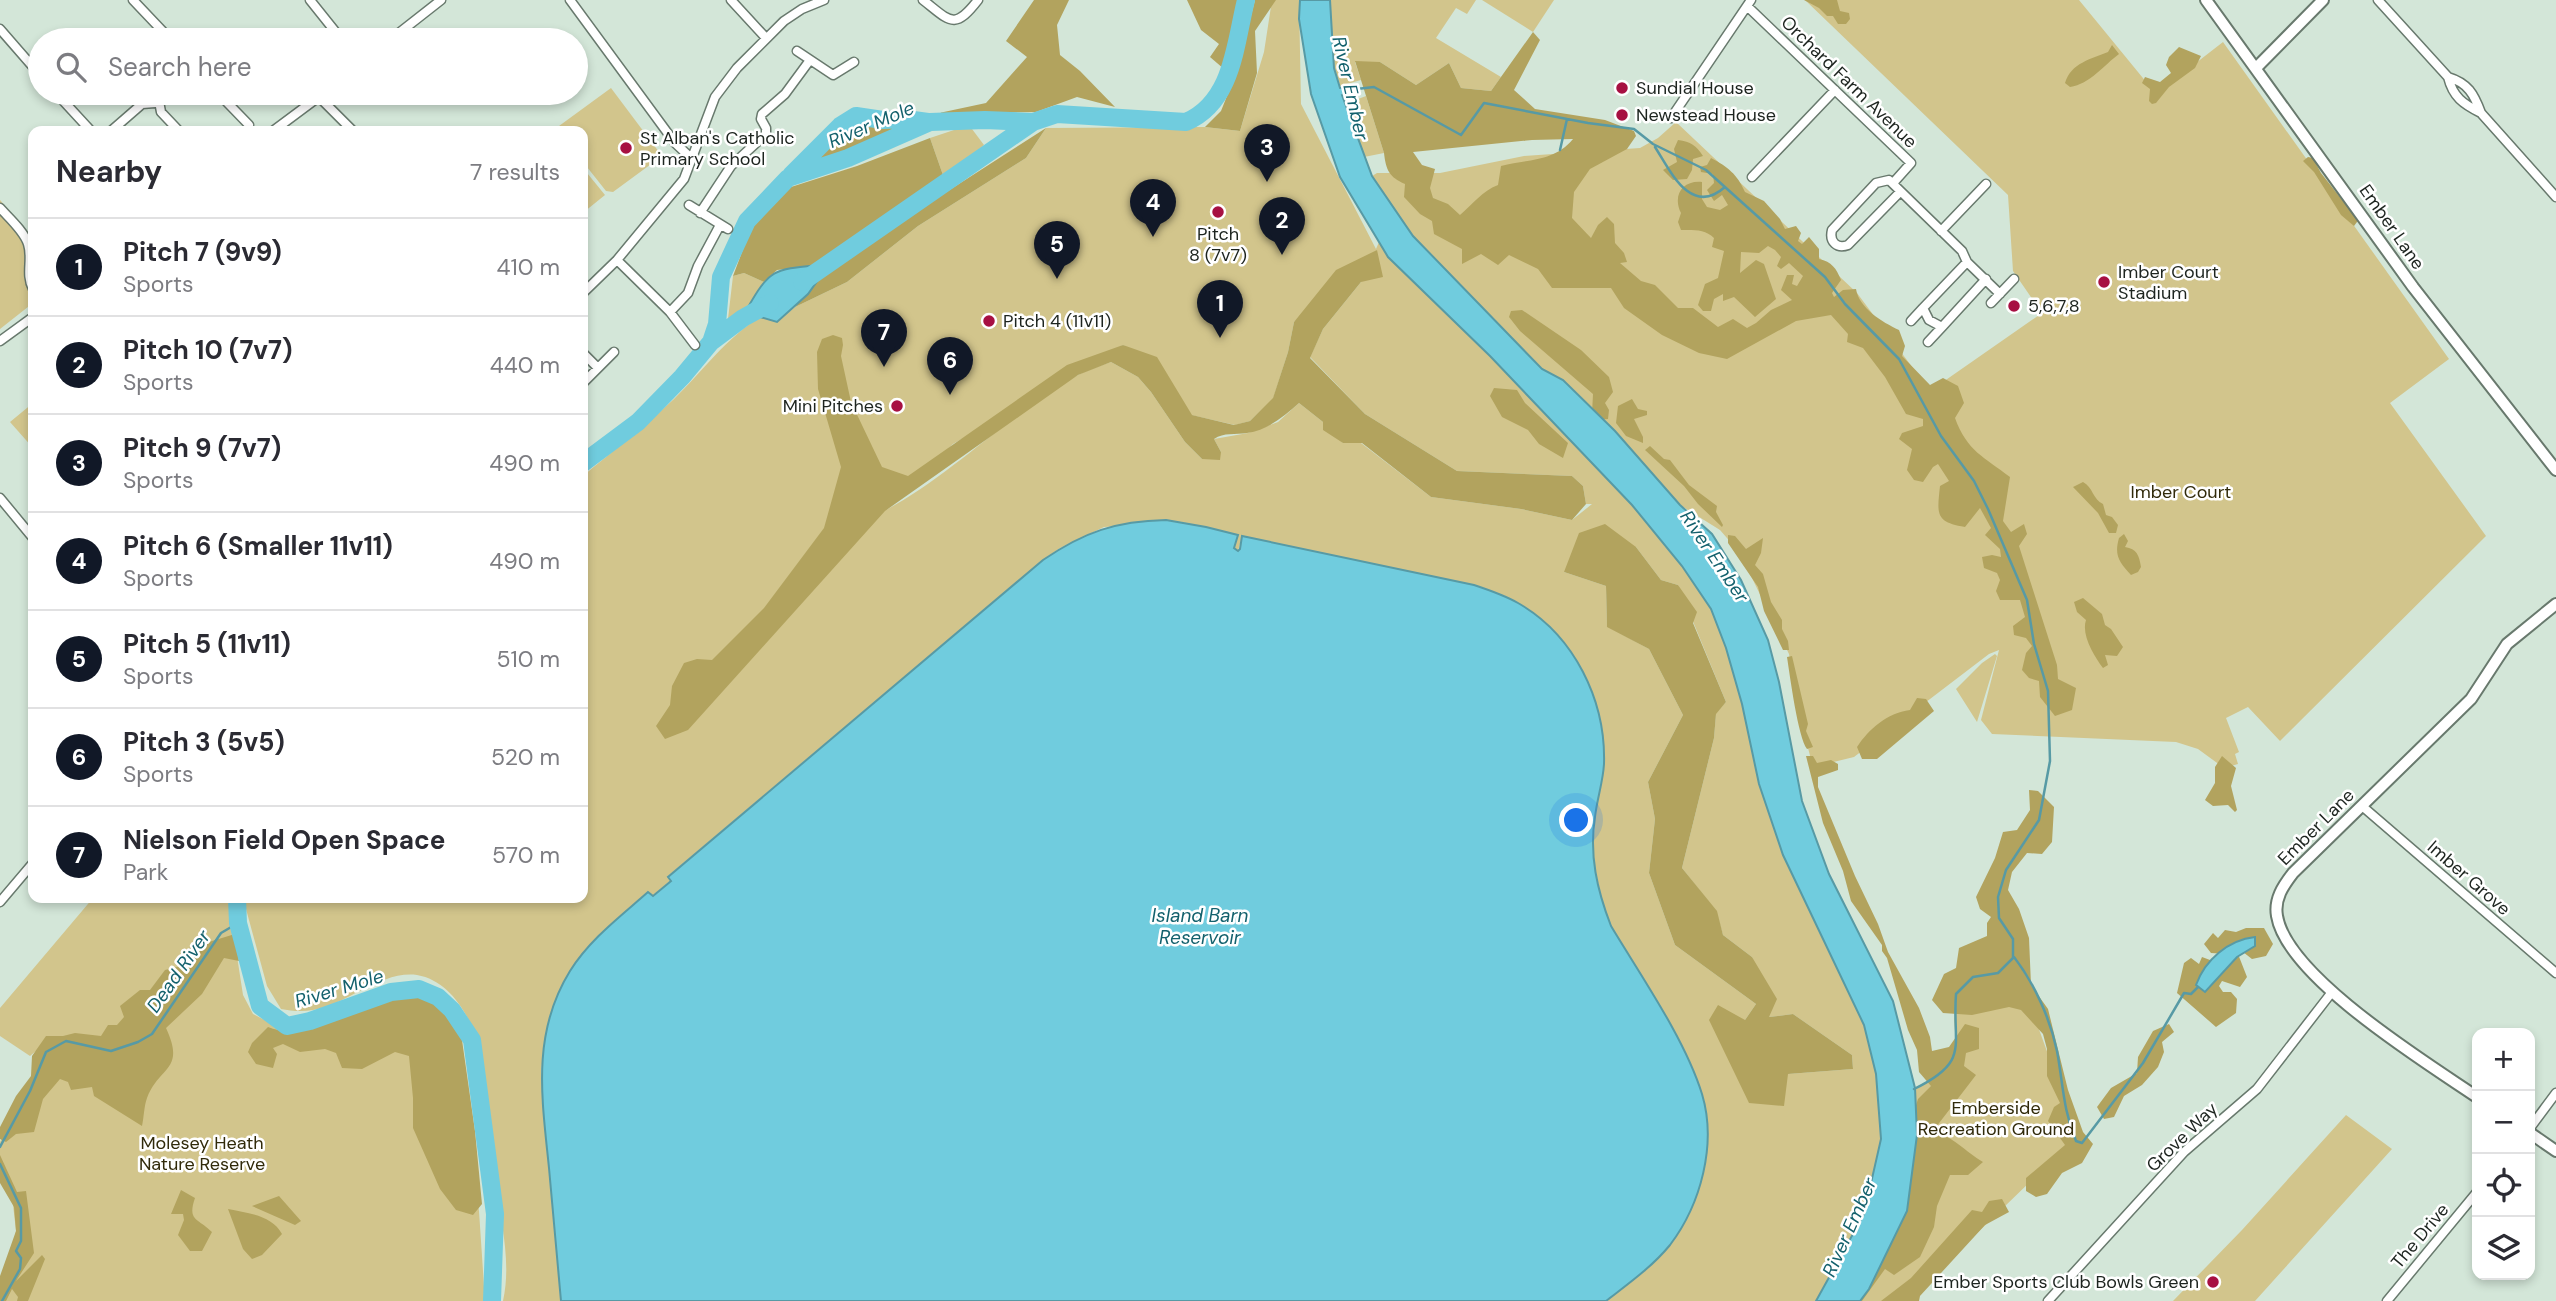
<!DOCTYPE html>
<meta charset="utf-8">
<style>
:root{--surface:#fff;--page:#f7f7f7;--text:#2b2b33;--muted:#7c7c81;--line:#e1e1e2;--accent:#111827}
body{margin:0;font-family:"DM Sans",sans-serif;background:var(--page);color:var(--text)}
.controls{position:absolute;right:21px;bottom:21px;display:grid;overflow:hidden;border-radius:14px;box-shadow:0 4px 10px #0003}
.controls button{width:63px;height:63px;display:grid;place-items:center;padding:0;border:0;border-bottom:2px solid var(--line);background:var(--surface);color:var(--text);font:35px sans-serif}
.you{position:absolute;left:1577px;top:821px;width:24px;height:24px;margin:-18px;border:5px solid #fff;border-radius:50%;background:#1a73e8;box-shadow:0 0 0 10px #1a73e833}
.badge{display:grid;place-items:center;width:46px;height:46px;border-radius:50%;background:var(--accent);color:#fff;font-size:23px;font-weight:700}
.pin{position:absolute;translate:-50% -58px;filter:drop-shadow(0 2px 4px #0008)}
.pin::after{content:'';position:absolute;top:37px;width:24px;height:21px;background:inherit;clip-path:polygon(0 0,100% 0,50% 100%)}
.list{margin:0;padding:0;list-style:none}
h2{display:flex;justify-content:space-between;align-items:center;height:91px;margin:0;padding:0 28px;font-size:30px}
h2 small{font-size:23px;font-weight:400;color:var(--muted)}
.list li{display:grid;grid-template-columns:46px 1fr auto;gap:21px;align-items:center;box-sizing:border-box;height:98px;padding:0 28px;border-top:2px solid var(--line)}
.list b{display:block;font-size:26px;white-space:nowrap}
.list p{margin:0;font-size:23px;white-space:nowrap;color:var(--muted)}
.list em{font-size:23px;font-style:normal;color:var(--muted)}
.icon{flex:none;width:38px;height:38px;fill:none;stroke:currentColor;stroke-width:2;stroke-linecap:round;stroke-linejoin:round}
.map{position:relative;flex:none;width:2556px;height:1301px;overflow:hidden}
.search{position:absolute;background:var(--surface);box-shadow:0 4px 10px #0003;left:28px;top:28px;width:560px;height:77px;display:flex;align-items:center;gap:18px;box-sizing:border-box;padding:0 24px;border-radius:38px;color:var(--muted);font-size:26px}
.panel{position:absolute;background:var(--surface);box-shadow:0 4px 10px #0003;left:28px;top:126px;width:560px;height:777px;border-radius:14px}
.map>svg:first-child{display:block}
.green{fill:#d2c58c;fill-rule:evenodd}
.forest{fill:#b2a35e;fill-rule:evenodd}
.water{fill:#70ccde;stroke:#579aa5;stroke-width:2}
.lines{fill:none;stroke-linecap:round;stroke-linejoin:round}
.stream{stroke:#579aa5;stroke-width:2.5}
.river{stroke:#70ccde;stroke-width:18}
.minor-casing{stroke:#68796d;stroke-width:11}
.secondary-casing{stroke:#68796d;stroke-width:14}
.minor{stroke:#fff;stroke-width:8}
.secondary{stroke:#fff;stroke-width:10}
.poi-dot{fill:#a71042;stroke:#fff;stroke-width:2.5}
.labels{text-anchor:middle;stroke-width:5;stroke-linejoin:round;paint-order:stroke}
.street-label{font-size:18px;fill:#1d241f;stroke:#fff}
.poi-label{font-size:18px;fill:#1d241f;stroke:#fff;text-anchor:start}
.park-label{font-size:18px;fill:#312a0a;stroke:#fff}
.water-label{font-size:19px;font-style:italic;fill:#13616d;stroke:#fff}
</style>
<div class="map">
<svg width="2556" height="1301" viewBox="0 0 2556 1301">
<rect width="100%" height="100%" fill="#d3e6d8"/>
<path class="green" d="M1272 0H1299L1301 104 1376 249 1379 242 1392 261 1490 356 1632 505 1682 566 1711 609 1726 648 1742 704 1759 784 1783 855 1864 1025 1876 1074 1881 1139 1864 1214 1816 1301H1606C1627 1284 1649 1268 1667 1247 1703 1207 1714 1145 1702 1094L1611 926 1602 903 1593 857 1595 816 1604 751 1602 730 1593 693 1583 671 1564 643 1505 596 1474 585 1242 536 1238 551 1234 548 1238 535 1181 522 1104 527 1060 548 1043 560 668 876 671 880 652 896 649 892 563 985 547 1028 541 1071 561 1301H503C512 1260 500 1221 496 1180 494 1164 494 1148 492 1132 490 1122 487 1111 486 1101 484 1091 486 1080 484 1069 479 1034 458 982 417 975 382 970 346 1005 313 1010 302 1012 291 1011 281 1009L267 986 243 898H583V476C613 451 645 426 674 399 702 372 726 338 760 317L777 322 795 307 847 282 918 226 1026 158 1046 128 1205 127 1240 131 1264 52ZM1377 250 1361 282 1323 329 1310 357 1365 414 1457 471 1572 476 1583 486 1586 504H1592L1572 520 1521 509 1431 497 1361 443H1343L1323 422 1299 403 1278 422 1248 433 1214 439 1221 452 1202 459 1185 442 1151 392 1138 377 1111 362C1100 366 1087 370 1076 376 1009 414 954 473 886 510L953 444 1123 345 1164 370 1191 415 1235 425 1250 421 1273 399 1288 352 1294 322ZM1636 547 1661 580 1678 585 1726 702 1716 713 1714 738 1682 868 1716 911 1723 935 1752 957 1769 1017 1793 1014 1852 1055 1853 1069 1788 1074 1745 1020 1756 1004 1675 945 1649 873 1655 819 1648 782 1683 715 1649 649 1607 626 1606 586 1564 572Z
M1330 0H1476L1467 14 1456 8 1436 38 1501 77 1491 91 1461 88 1449 63 1416 85 1380 62H1355L1361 80 1340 86 1334 68Z
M1482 0H1554L1533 32Z
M1805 0H2079L2156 94 2223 42 2449 359 2390 403 2486 536 2280 741 2248 707 2226 718 2239 752 2235 754 2238 764 2224 768 2198 749 2176 742 1992 734 1981 720 1999 650 1989 654 1854 757 1813 767 1803 729 1789 654 1751 576 1733 545 1720 530 1680 505 1615 431 1563 380 1542 369 1413 236 1372 176 1377 173H1440L1524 156 1640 148 1658 138 1676 122 1857 293 1930 391 2042 313 2013 271 2008 195Z
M611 88 662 156 613 192 606 191 583 162V131H558L559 126Z
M1366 96 1384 153 1364 157 1345 104Z
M969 125 984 145 944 178 930 138Z
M583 168 605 195 584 212 583 211Z
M0 200 33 238V303L0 329Z
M744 273 764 282 747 309 728 319 733 276Z
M33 403V448L10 422Z
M1995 654 1997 656 1977 722 1956 689 1982 663Z
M93 898H228L243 995 253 1014 284 1030H320L403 1007 469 1142 479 1211 485 1301H0L16 1231 11 1187 0 1169V1142L49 1040 30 1056 0 1036V1008Z
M2013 958 2080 1142 2034 1178 1907 1301H1860L1917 1135 1915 1088 1938 1077 1956 1044 1954 1020 1956 994Z
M2346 1115 2392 1149 2255 1301H2173L2242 1230Z"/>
<path class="forest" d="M1034 0H1069L1057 25 1060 55 1080 71 1115 107 1077 97 1036 112 939 113 986 103 1027 57 1006 41Z
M1187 0H1239L1224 69 1210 57 1219 44 1201 30Z
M1255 0H1276L1255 31 1257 73 1240 131 1205 127 1221 111 1237 71Z
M1804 0H1837L1840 11 1849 13 1850 19 1846 24H1838L1833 16H1827L1819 8Z
M1533 32 1540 40 1514 90 1535 109 1605 120 1634 131 1636 136 1627 149 1590 169 1574 192 1572 218 1591 238 1598 225 1607 217 1614 224 1615 243 1624 253 1627 262 1620 263 1641 281 1655 285 1678 308H1693L1718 327 1733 319 1747 328 1756 323 1771 310 1792 300 1781 290 1787 275H1794L1792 284 1797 286 1803 276 1789 263 1781 269 1777 266 1781 257 1775 250 1768 246 1759 253 1741 252 1740 273 1756 260 1764 264 1776 299 1755 317 1734 297 1723 301V294L1714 299 1711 311H1703L1698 305 1705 284 1718 278 1724 251 1712 247 1714 238C1705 229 1694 230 1681 230L1678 222 1681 213C1672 195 1683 180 1702 182V199L1707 207 1720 210 1728 205 1722 195 1714 201 1707 190 1714 183 1713 174 1701 172 1700 167 1707 165 1711 158C1728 167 1737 174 1745 192L1764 201 1780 219 1785 229 1796 226 1801 233 1798 241 1802 244 1809 237 1819 249V259C1832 262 1836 268 1841 280L1832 293 1834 297 1843 290 1856 289C1859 308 1882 322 1899 330L1905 346 1902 356 1930 385 1943 378 1958 386 1964 403 1955 418C1967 451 1984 457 2010 477L2003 521 2011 532 2024 524 2027 534 2019 546 2057 665 2058 679 2076 688 2072 710 2055 716 2040 697 2039 681 2029 678 2022 670 2026 653 2032 646 2026 638 2014 635 2013 626 2025 617 2020 600H2000L1996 591 2000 580 1997 573 1984 568 1982 557 1992 555 2001 557 2000 549 1985 535 1991 528 1980 508 1965 527C1935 522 1937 514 1940 486L1949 481 1938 464 1933 467 1923 482 1914 480 1907 470 1912 449 1899 439 1902 433 1923 426V419L1906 414 1885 377 1863 348 1847 342 1848 334 1831 315 1796 321 1727 359 1699 353 1662 335 1624 308 1611 288H1552L1538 269 1509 255 1498 265 1481 254 1462 264V249L1434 234 1432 221 1420 214 1404 197 1405 184C1389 177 1386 170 1384 153L1355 61 1380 62 1416 85 1449 63 1461 88 1491 91ZM1573 139C1554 162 1528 159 1501 166L1498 185C1482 191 1473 204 1460 215L1448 204 1433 198 1430 188 1435 169 1422 165 1413 152 1532 140Z
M2112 45 2119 54C2104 65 2090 84 2070 87L2065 83C2071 63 2091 59 2108 52Z
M2179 47 2201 56 2195 68 2169 87 2156 103 2152 104 2149 101 2150 89 2142 83 2145 77 2160 82 2171 73 2166 65 2169 57Z
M857 124 911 126 807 167Z
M1046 128 1026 158 918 226 847 282 795 307 825 270Z
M930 138 944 178 820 265 777 270 764 282 744 273 733 276 748 236 760 214 791 187 857 166Z
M1678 140C1691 142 1696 145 1703 156L1693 159 1692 170 1687 179 1673 180 1663 170 1677 162 1674 149Z
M2308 157 2313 158 2321 173 2346 205 2354 209 2360 218 2354 226 2341 215 2314 172 2303 161Z
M1377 250 1383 277 1361 282 1323 329 1310 358 1365 414 1457 471 1572 476 1583 486 1586 504 1572 520 1521 509 1431 497 1362 443H1343L1323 430V422L1299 403C1283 417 1268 430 1247 433 1235 435 1224 432 1214 439L1221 452 1220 460 1202 459 1185 442 1151 392 1138 377 1111 362 1078 375 885 511 688 730 665 739 656 726 670 705 672 686 684 663 697 659 712 660 764 608 824 528 841 467 818 389 817 352 822 339 833 335 842 338 843 345 841 356 851 402 882 467 908 476 1067 365 1123 345 1157 357 1192 415 1234 425 1250 421 1273 398 1288 352 1294 322 1336 270Z
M1522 310 1581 350 1609 377 1613 392 1605 403 1609 410 1608 419 1598 420 1592 414 1593 394 1520 331 1509 317 1511 311Z
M1494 388 1517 390 1525 403 1568 443 1563 458 1539 444 1528 430 1502 417 1490 396Z
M1632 399 1638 409 1647 411V415L1634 419 1643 437V443L1626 436 1616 423 1618 406Z
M1650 446 1664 459 1670 460 1689 485 1717 506 1716 512 1723 525 1722 527 1698 504 1684 486 1645 450Z
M2083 482C2093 487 2093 500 2103 504L2106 515 2112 517 2118 525 2116 533H2109L2098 513 2073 487Z
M1605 524 1636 547 1661 580 1678 585 1697 612 1693 623 1726 702 1716 714 1714 738 1682 868 1717 911 1723 935 1752 957 1777 999 1769 1017 1793 1014 1852 1055 1853 1069 1788 1074 1784 1106 1749 1103 1709 1020 1718 1005 1745 1020 1756 1004 1675 945 1649 873 1655 819 1648 782 1683 715 1649 649 1607 627 1606 586 1564 572 1579 533Z
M2124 534 2128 541 2125 547C2137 549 2139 555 2141 567L2138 572 2131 575C2119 562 2114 555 2119 538Z
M1728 535 1735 536 1746 549 1763 538 1761 553 1755 565 1763 574 1771 602 1782 620V629L1788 641 1789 650H1783L1764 611 1758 587 1728 543Z
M2083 598 2102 614 2105 625 2111 629 2123 647 2117 656 2105 655 2108 665 2103 668C2094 656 2081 635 2086 620L2077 612 2074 602Z
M1792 656 1808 724 1806 731 1813 747 1807 749C1798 737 1790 676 1787 657Z
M1917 698 1926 699 1934 711 1877 759H1862L1857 747C1869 729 1887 713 1910 710Z
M1806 756H1813L1817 763 1831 760 1838 764V770L1818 777V787L1855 876 1878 924 1888 952 1919 1008 1930 1037 1932 1051 1949 1047 1965 1024 1979 1028V1049L1966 1053 1964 1066 1976 1075 1933 1131C1951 1135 1966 1152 1983 1162L1968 1175H1950L1937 1206 1934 1227 1920 1257 1894 1275 1885 1269 1862 1301H1853L1918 1099 1931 1086 1919 1072 1917 1050 1908 1030 1887 958 1882 951V945L1851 901 1843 871 1823 823Z
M2222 756 2236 768 2231 786 2237 810 2235 812 2228 805 2213 806 2205 800 2215 783V767Z
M2029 790 2038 791 2054 807 2052 842 2042 854 2027 853 2012 872 2008 890 2019 909 2029 938 2031 985 2048 1009 2068 1090 2083 1132 2093 1144 2082 1163 2062 1173 2047 1194 2036 1197 2026 1191V1178L2065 1145 2048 1121 2054 1107 2060 1103 2047 1076V1049L2043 1034 2021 1010 2009 1007 1972 1015 1943 1013 1932 1000 1944 974 1956 968 1959 948 1987 936V923L1991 917 1980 909 1976 897 1995 858 2003 832 2017 830 2030 810Z
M2246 928H2264L2273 944 2266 956 2252 959 2243 952 2238 954 2247 977 2240 987 2222 981 2219 986 2223 992H2231L2237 999 2236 1013 2216 1027 2177 993 2184 963 2191 958 2199 964 2202 957 2226 966 2227 954 2211 953 2204 944 2213 933 2218 938 2225 930 2236 932Z
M235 934 239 961 224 958 202 994 166 1028C186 1071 159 1066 147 1098 144 1106 144 1117 142 1126L94 1096 92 1087 71 1090 68 1082 60 1079 43 1099 34 1132 16 1134 6 1142 0 1139V1127L16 1096 31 1076 32 1056 46 1036H63L75 1033 101 1036 108 1025H117L124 1017 120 1006 140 990H150L165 970 181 966 189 948Z
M424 995 446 1011 462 1040 475 1131 482 1204 473 1215 456 1210 440 1189 413 1128V1098L409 1056 395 1052 362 1069 342 1068 336 1053 325 1049 300 1052 283 1044 273 1048 277 1054 273 1068 256 1064 248 1052 252 1043 268 1027C303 1042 352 1010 386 999 397 995 412 996 424 995Z
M2169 1024 2174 1032 2162 1042 2164 1052 2158 1067 2142 1085 2124 1096 2114 1117 2104 1119 2097 1107 2111 1088 2137 1073 2138 1057 2153 1031Z
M0 1155 17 1192 26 1191 34 1253 16 1281 42 1255 45 1259 28 1301H17L18 1297 12 1289 6 1301H0V1276L16 1231 14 1207 0 1183Z
M181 1190 195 1198C187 1221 198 1218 212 1232L202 1251H190L178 1235 184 1220 183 1214H171Z
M279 1196 301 1221 295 1225 252 1206Z
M2002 1199 2009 1212 1985 1225 1920 1296 1919 1301H1881L1911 1278 1972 1210 1982 1212 1989 1201Z
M228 1209C247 1213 272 1215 282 1234L262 1255 252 1259 243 1249Z"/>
<path class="water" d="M1300 0H1330L1334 68 1340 88 1348 87 1350 92 1342 95 1372 176 1413 236 1542 369 1563 380 1615 431 1680 505 1712 534 1741 580 1768 640 1779 682 1802 801 1829 874 1893 1001 1915 1088 1917 1135 1907 1211 1869 1289 1860 1301H1816L1864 1214 1881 1139 1876 1074 1864 1025 1783 855 1759 784 1742 704 1726 648 1711 609 1682 566 1632 505 1490 356 1388 257 1340 177 1311 94 1299 19Z
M820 265 825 270 808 294 777 322 750 314 747 309C770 268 775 269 820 265Z
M1166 520 1206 527 1238 535 1234 548 1238 551 1240 549 1242 536 1474 585C1489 590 1504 595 1518 603 1574 635 1606 700 1604 764 1603 782 1597 799 1595 817 1589 855 1597 890 1611 926 1641 976 1685 1039 1702 1094 1717 1144 1701 1204 1670 1245 1652 1267 1628 1284 1606 1301H561C557 1257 553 1212 549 1168 542 1099 531 1034 570 971 590 939 621 916 648 892L653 896 671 881 668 877 1043 560C1084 532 1116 521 1166 520Z
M2255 937V946L2237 957 2205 992 2196 985C2205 960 2228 940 2255 937Z"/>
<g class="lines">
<path class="stream" d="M1348 90 1374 87 1461 135 1484 103 1588 123 1634 129 1653 144 1706 170 1825 277 1845 304 1899 359 1941 436 1974 481 1988 509 2027 600 2034 644 2048 691 2050 761 2039 820 2006 870 1998 897 1999 918 2013 939V958L1998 973 1973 977 1956 994C1952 1047 1971 1061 1914 1089
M1655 147C1671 172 1691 217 1725 187
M1560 150 1567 119
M2014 957C2034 983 2050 1018 2057 1051 2063 1083 2063 1110 2076 1141L2082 1143 2143 1063 2184 993 2191 994 2198 987
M0 1147 30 1091 46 1052 66 1041 111 1051 138 1042 152 1034 221 933 238 923
M0 1164 21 1208V1241L16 1251 21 1258 20 1269 2 1301"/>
<path class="river" d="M791 175 840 126 856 116 883 120 906 119 928 122
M802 282 1033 122 1057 114 1186 122C1233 102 1235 44 1246 0
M711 342 717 324 721 277 747 221 788 178 848 158 930 122 985 120 1033 122
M583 463 638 422 682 377 711 342 743 318 770 303
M237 898 238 923 260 1006 287 1026 310 1021 391 992 419 989 438 997 452 1010 472 1040 495 1214 492 1301"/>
<g class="minor-casing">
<path id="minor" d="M133 0 171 40
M310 0 342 40
M570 0 675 143 690 157
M731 0 766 38
M923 0C950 21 954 31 978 0
M2378 0 2448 77C2453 97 2463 104 2481 113 2474 94 2468 83 2448 77
M1747 6 1911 163 1894 182
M0 29 40 75
M390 40 441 0
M797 51 833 75 854 62
M56 93 91 131
M137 93 142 104
M218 93 249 125
M319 97 353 131
M159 101 161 112 179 131
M2481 113 2556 197
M1671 118 1751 0
M111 131 142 104 155 103 170 93
M273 131 324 93
M1752 177 1835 90
M1900 192 1848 245C1837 249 1829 242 1832 230L1876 183 1889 180 1962 251 1967 262 2000 294
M689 205 728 229
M0 208C9 218 24 231 28 244 33 259 25 274 33 289
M700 213 731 166 766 134V128L761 119 762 114 785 94 810 60
M1941 231 1986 184
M617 260 670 312 695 345
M1967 262 1923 308 1929 320 1942 327 1986 279
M583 293 617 260 684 179 715 97 737 68 784 21 802 9 824 0
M1991 303 2014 279
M670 312 688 293 698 266 720 225
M1911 321 1923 308
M0 341 33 317
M1928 342 1942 327
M583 353 598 368
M583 383 614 352
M0 498 33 538
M2362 806 2556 973
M0 902 33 863
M2530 1128 2556 1093
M2048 1301 2184 1152 2257 1089 2332 992
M2387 1301 2477 1192"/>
</g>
<g class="secondary-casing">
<path id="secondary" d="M2206 0 2413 287 2556 470
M2257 67 2323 0
M2477 1097C2427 1063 2287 977 2277 916 2274 899 2283 886 2293 873L2471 699 2507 644 2556 604
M2530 1133 2556 1151"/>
</g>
<use href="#minor" class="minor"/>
<use href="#secondary" class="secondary"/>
</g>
<g class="poi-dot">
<circle cx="1622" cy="88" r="7"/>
<circle cx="1622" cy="115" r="7"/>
<circle cx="626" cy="148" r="7"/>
<circle cx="1218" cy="212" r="7"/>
<circle cx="2104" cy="282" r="7"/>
<circle cx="2014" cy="306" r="7"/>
<circle cx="989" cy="321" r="7"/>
<circle cx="897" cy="406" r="7"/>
<circle cx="2213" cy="1282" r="7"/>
</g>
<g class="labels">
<g class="street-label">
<text transform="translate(1849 82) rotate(44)" y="6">Orchard Farm Avenue</text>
<text transform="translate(2392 227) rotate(55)" y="6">Ember Lane</text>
<text transform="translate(2316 827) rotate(-45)" y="6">Ember Lane</text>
<text transform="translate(2469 878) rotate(41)" y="6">Imber Grove</text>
<text transform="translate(2182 1137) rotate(-44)" y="6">Grove Way</text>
<text transform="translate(2420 1236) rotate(-50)" y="6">The Drive</text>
</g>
<g class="poi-label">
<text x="1636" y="94">Sundial House</text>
<text x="1636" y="121">Newstead House</text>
<text x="640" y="144">St Alban's Catholic<tspan x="640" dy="21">Primary School</tspan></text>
<text x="1218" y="240" text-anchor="middle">Pitch<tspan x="1218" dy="21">8 (7v7)</tspan></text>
<text x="2118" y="278">Imber Court<tspan x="2118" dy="21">Stadium</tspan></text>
<text x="2028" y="312">5,6,7,8</text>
<text x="1003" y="327">Pitch 4 (11v11)</text>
<text x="883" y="412" text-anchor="end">Mini Pitches</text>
<text x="2199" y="1288" text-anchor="end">Ember Sports Club Bowls Green</text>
</g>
<g class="park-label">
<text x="2181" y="498">Imber Court</text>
<text x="1996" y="1114">Emberside<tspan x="1996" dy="21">Recreation Ground</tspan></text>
<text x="202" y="1149">Molesey Heath<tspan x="202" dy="21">Nature Reserve</tspan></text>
</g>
<g class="water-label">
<text transform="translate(1351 88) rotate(77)" y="7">River Ember</text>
<text transform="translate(871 124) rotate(-23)" y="7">River Mole</text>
<text transform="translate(1715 556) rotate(56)" y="7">River Ember</text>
<text x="1200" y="922">Island Barn<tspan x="1200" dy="22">Reservoir</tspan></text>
<text transform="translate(178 971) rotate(-55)" y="7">Dead River</text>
<text transform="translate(339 988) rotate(-17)" y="7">River Mole</text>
<text transform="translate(1849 1227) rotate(-66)" y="7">River Ember</text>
</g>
</g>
</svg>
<div class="controls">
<button>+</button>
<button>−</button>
<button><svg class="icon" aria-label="locate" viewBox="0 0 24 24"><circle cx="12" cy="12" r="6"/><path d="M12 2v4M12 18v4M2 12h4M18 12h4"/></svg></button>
<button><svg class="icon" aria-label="layers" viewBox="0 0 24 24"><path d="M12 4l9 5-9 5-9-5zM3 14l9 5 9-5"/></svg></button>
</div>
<div class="you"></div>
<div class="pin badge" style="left:1220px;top:338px">1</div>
<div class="pin badge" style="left:1282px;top:255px">2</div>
<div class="pin badge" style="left:1267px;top:182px">3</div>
<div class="pin badge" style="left:1153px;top:237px">4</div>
<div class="pin badge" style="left:1057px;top:279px">5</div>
<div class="pin badge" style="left:950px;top:395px">6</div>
<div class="pin badge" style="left:884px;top:367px">7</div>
<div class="search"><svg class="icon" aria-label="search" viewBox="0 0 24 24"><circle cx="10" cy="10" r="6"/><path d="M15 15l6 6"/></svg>Search here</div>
<section class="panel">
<h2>Nearby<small>7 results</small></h2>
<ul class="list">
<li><span class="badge">1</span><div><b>Pitch 7 (9v9)</b><p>Sports</p></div><em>410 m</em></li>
<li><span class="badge">2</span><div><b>Pitch 10 (7v7)</b><p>Sports</p></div><em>440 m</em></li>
<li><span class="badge">3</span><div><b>Pitch 9 (7v7)</b><p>Sports</p></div><em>490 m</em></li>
<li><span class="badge">4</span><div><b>Pitch 6 (Smaller 11v11)</b><p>Sports</p></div><em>490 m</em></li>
<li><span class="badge">5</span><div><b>Pitch 5 (11v11)</b><p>Sports</p></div><em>510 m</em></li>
<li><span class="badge">6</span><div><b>Pitch 3 (5v5)</b><p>Sports</p></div><em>520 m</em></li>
<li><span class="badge">7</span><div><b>Nielson Field Open Space</b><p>Park</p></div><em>570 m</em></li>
</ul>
</section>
</div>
